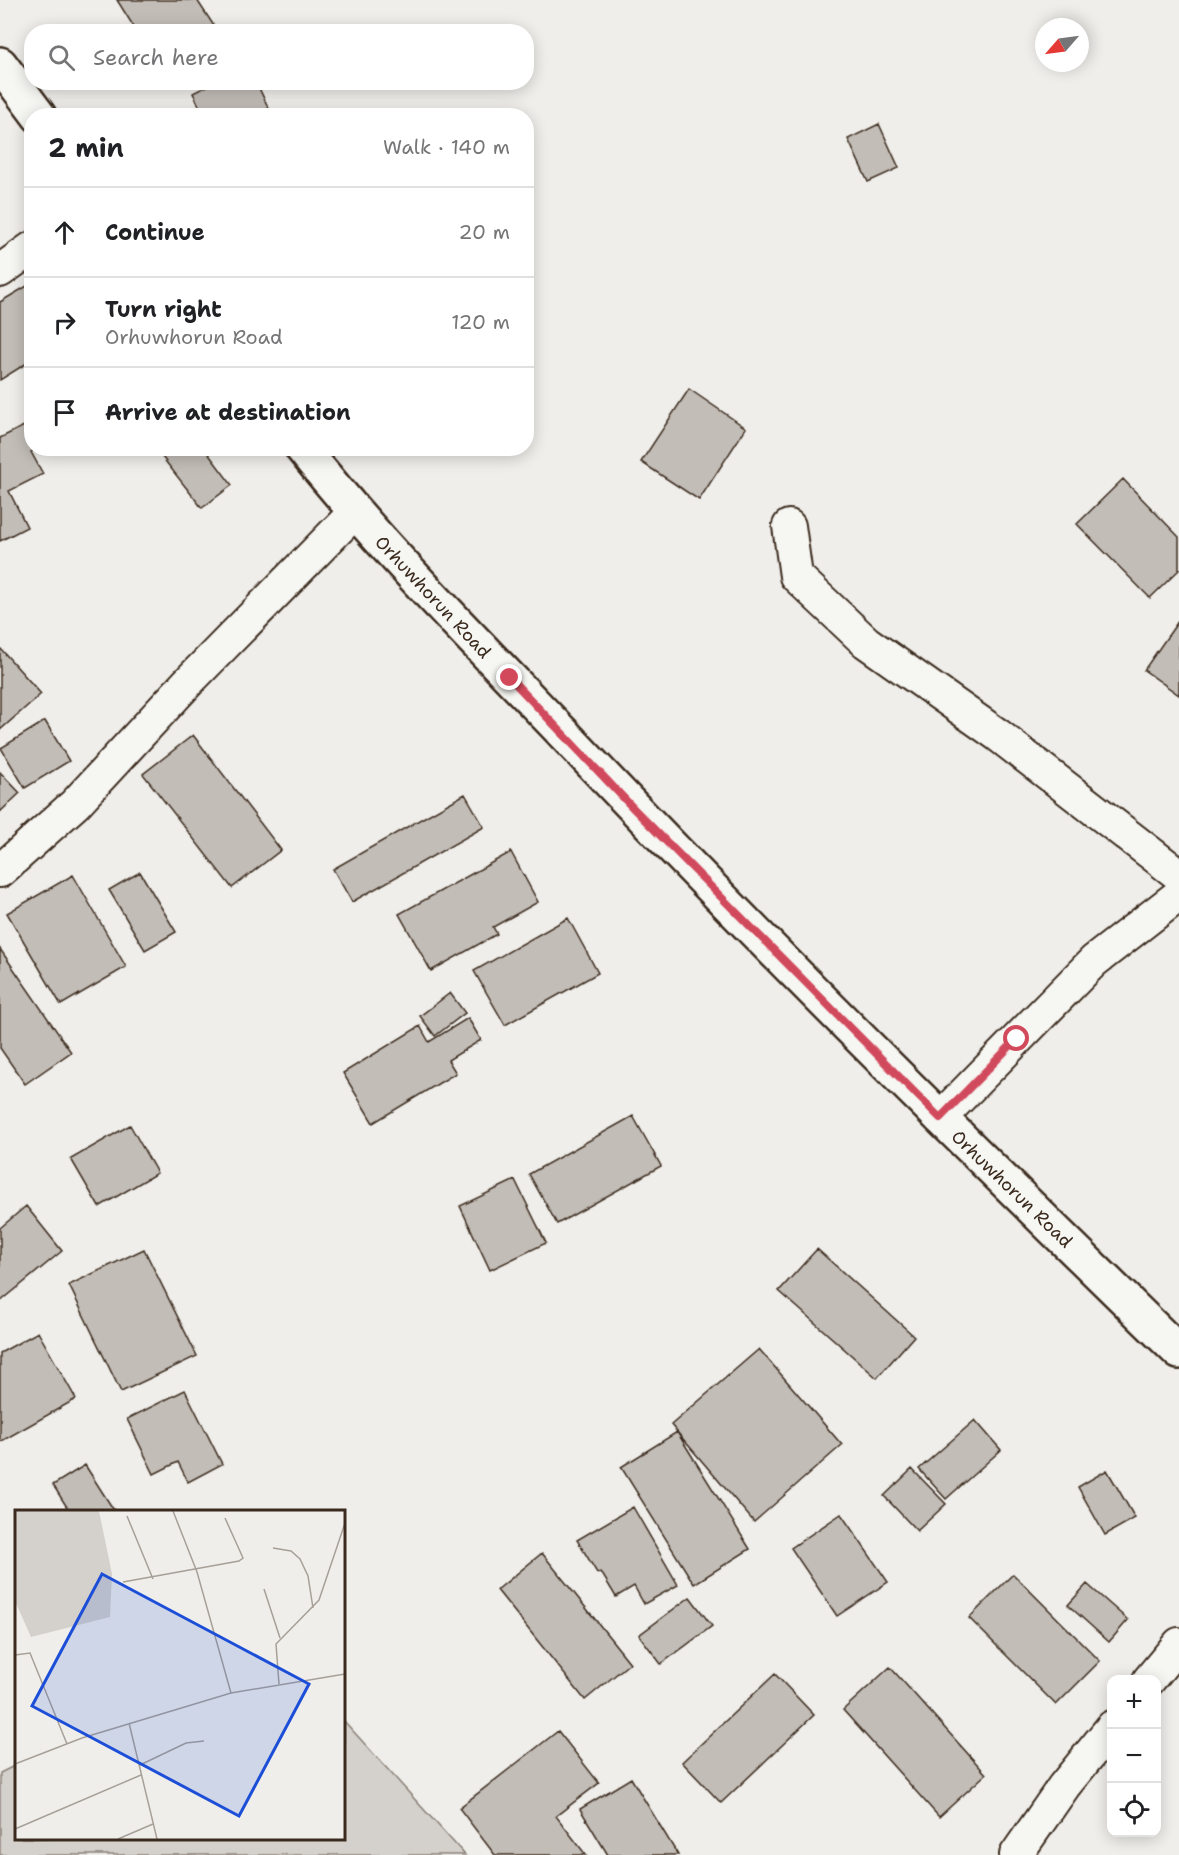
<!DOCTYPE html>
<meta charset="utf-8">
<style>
:root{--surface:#fff;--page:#f2f2f2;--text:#202124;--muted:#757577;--line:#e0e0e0}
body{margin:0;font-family:"Shantell Sans",sans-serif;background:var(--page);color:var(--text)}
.controls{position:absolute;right:18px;bottom:18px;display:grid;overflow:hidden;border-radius:12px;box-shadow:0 3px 15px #0003}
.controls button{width:54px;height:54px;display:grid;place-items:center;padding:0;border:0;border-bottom:2px solid var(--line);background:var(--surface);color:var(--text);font:30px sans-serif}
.compass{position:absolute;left:1035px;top:18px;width:54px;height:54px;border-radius:50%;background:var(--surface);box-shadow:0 3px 15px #0003;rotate:242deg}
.stop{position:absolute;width:18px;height:18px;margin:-14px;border:4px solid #d1495b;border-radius:50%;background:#fff}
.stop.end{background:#d1495b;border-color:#fff;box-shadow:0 2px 6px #0008}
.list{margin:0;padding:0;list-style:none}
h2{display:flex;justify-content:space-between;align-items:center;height:78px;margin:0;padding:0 24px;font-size:26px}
h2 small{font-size:20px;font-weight:400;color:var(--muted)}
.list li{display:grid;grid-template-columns:39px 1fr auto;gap:18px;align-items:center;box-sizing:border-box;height:90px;padding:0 24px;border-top:2px solid var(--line)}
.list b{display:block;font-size:22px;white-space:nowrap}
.list p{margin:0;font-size:20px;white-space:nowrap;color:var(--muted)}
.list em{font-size:20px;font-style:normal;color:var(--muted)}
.icon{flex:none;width:33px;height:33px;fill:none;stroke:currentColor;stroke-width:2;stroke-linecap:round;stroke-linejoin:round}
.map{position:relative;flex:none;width:1179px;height:1855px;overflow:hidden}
.search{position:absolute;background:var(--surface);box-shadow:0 3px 15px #0003;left:24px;top:24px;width:510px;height:66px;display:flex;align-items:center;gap:15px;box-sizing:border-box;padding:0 21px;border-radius:24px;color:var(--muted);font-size:22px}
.panel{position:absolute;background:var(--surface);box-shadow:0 3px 15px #0003;left:24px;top:108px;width:510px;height:348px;border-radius:24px}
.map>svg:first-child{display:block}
.green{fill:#d4d1cc;stroke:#887e75;stroke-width:1.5}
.building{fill:#c2bdb7;stroke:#3b2a1e;stroke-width:1.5}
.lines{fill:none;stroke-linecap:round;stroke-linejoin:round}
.minor-casing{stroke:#3b2a1e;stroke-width:36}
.tertiary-casing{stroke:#3b2a1e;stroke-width:38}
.minor{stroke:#f6f6f2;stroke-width:32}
.tertiary{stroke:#f6f6f2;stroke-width:33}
.route{stroke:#d1495b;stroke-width:8}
.labels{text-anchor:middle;stroke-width:6;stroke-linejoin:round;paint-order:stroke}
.street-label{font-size:18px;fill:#3b2a1e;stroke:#f6f6f2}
.inset-road{fill:none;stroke:#a7a098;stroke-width:1.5}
.view{fill:#1d4ed8;fill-opacity:0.15;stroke:#1d4ed8;stroke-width:3}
.inset-edge{fill:none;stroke:#3b2a1e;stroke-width:3}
</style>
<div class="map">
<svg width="1179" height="1855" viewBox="0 0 1179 1855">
<rect width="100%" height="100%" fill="#efeeea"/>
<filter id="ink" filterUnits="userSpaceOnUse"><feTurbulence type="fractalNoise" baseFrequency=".0167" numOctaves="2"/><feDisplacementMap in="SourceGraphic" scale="12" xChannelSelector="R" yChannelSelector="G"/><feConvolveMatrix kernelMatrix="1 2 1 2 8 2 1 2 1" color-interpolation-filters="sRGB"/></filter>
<g filter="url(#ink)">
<path class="green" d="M344 1721 465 1855H0V1773L16 1765V1838H344Z"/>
<path class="building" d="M117 0H197L218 32H137Z
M215 82H256L269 109 255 116H204L193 93Z
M879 124 899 168 868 182 848 139Z
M32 283V360L0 380V302Z
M689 389 746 428 699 500 641 462Z
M32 422V448H37L31 452 43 474 9 491 27 527 0 541V438Z
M155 448H204L232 485 202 508Z
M1123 479 1179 537V570L1150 598 1077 524Z
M1179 620V695L1144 670Z
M0 648 41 694 0 730Z
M45 721 69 761 25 788 1 748Z
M193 735 281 850 232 888 143 774Z
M0 772 20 793 0 812Z
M465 794 484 827 352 902 333 869Z
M511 852 538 902 493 927 497 934 431 971 399 914Z
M140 872 176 932 145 950 109 890Z
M73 875 126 967 61 1005 7 913Z
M568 918 598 973 505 1025 474 971Z
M0 949 71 1052 25 1084 0 1048Z
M450 993 465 1013 435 1036 420 1016Z
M468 1018 481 1040 448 1060 456 1073 373 1123 343 1073 420 1026 429 1042Z
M633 1116 661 1166 557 1224 529 1174Z
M130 1125 157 1173 99 1207 71 1159Z
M515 1180 546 1243 490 1270 460 1206Z
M26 1206 62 1251 0 1302V1228Z
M144 1249 197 1356 121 1392 69 1285Z
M817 1249 914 1336 877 1378 779 1291Z
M38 1332 76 1399 0 1442V1353Z
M759 1349 842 1445 754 1522 671 1425Z
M185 1390 222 1464 188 1482 178 1462 154 1474 127 1419Z
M975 1420 1001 1450 946 1499 919 1469Z
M677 1432 750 1549 694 1584 621 1467Z
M85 1465 115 1512H70L53 1485Z
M912 1469 946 1504 917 1531 884 1496Z
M1107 1470 1135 1518 1105 1535 1078 1487Z
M633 1507 678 1585 644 1604 634 1586 616 1597 601 1572 597 1573 577 1540Z
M841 1514 888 1582 837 1616 791 1548Z
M542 1553 630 1663 585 1700 497 1590Z
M1013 1574 1100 1661 1056 1705 969 1618Z
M1087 1584 1128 1620 1109 1642 1068 1605Z
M690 1597 712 1626 661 1664 639 1635Z
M890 1667 986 1774 939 1817 843 1710Z
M775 1674 814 1715 721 1803 682 1762Z
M558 1731 599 1783 556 1816 586 1855H495L459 1808Z
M631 1778 678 1855H608L580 1809Z"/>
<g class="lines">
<g class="minor-casing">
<path id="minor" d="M0 271 32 248
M789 526 796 576 866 642 998 735 1179 875
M0 871 75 804 189 681 354 513
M940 1118 1094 961 1179 895
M1149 1680 1179 1644
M1016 1855 1064 1786 1112 1727"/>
</g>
<g class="tertiary-casing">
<path id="tertiary" d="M0 64 39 116
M302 448C383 549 474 640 563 733 763 945 971 1149 1179 1352"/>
</g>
<use href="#minor" class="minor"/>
<use href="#tertiary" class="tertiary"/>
</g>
</g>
<g class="lines" filter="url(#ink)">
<path class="route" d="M510 678 635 810 940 1118 1017 1039"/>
</g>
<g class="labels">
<g class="street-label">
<text transform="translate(433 597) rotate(47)" y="6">Orhuwhorun Road</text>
<text transform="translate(1012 1189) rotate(44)" y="6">Orhuwhorun Road</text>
</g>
</g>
<g transform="translate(15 1510)">
<rect width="330" height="330" fill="#efeeea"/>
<path d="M0 1H84L97 64 95 107 16 127 0 91Z" fill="#d4d1cc"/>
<path class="inset-road" d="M158 1 182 62 216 183M112 6 138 69M258 38 276 41 285 49 293 66 298 98M108 72 224 51 228 48 210 8M249 79 265 128M0 145 15 143 52 234M264 174 261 134 304 90 330 13M114 213 142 329M0 254 67 228 216 183 330 164M125 255 171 233 189 231M0 319 126 265M103 329 138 314"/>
<path class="view" d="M87 64 294 174 224 306 17 196Z"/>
<rect width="330" height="330" class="inset-edge"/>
</g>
</svg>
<div class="controls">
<button>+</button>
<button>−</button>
<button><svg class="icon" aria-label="locate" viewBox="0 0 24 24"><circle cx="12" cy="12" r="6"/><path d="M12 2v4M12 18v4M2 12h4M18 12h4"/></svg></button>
</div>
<svg class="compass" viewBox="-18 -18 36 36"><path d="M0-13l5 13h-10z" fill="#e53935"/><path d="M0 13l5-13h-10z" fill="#757577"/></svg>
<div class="stop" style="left:1017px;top:1039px"></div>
<div class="stop end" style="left:510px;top:678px"></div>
<div class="search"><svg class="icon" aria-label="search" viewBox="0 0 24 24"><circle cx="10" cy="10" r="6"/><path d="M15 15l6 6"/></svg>Search here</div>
<section class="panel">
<h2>2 min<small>Walk · 140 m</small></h2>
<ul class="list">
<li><svg class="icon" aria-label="ahead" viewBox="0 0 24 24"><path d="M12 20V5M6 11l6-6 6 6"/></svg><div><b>Continue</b></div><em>20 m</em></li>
<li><svg class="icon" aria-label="right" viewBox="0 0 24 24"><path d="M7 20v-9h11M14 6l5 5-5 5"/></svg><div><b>Turn right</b><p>Orhuwhorun Road</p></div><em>120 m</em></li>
<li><svg class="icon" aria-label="arrive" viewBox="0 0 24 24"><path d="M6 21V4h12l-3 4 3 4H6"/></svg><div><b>Arrive at destination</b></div></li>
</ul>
</section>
</div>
